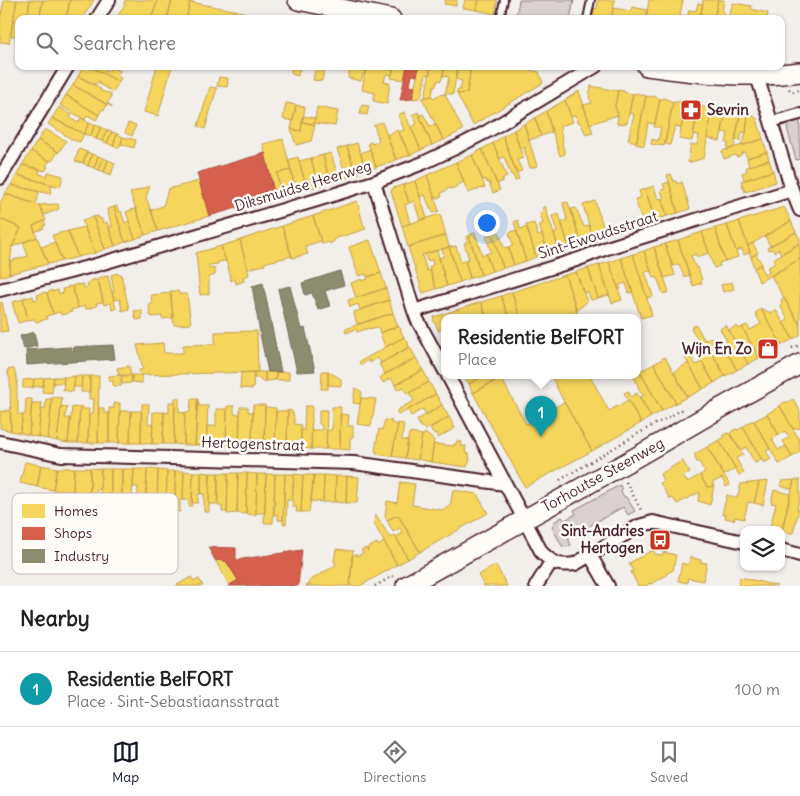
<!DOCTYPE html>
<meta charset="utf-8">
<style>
:root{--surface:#fff;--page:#f6f6f6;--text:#222;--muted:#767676;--line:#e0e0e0;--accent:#111827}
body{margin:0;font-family:Delius,sans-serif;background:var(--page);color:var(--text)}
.controls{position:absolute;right:15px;bottom:15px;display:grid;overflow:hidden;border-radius:10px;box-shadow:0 1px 4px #0004}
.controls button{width:45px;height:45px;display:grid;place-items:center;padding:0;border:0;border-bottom:1px solid var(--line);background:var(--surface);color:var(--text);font:25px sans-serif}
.you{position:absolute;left:486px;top:222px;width:18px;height:18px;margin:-12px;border:4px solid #fff;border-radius:50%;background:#1a73e8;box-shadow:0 0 0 8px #1a73e833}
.badge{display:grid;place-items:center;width:32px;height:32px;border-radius:50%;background:var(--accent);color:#fff;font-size:16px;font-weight:700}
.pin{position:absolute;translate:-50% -41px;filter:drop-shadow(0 1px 2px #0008)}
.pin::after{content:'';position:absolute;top:26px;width:18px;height:15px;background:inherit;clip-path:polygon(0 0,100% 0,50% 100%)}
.popup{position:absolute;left:441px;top:314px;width:200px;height:65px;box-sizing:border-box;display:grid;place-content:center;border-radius:10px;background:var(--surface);filter:drop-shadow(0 1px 4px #0005);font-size:16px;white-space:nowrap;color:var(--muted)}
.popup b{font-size:19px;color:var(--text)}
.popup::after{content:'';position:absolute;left:50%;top:100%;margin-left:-10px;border:10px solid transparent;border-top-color:var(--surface)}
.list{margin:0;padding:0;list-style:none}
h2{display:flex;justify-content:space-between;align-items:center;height:65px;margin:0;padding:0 20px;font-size:21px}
h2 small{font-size:16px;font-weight:400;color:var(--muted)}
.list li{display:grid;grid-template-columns:32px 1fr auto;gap:15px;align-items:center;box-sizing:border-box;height:75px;padding:0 20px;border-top:1px solid var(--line)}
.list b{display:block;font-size:19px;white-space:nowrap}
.list p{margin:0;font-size:16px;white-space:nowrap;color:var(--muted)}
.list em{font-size:16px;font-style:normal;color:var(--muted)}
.icon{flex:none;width:28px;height:28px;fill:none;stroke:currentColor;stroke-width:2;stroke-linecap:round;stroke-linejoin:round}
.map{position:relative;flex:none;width:800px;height:586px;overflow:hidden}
.search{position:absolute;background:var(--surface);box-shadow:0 1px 4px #0004;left:15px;right:15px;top:15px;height:55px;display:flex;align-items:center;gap:12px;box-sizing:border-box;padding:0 18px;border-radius:10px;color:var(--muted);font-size:19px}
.sheet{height:140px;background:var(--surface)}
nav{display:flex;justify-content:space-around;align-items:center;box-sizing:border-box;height:70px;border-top:1px solid var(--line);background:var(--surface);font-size:14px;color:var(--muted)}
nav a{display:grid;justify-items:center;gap:2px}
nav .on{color:var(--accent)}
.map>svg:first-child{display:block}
.green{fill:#d9d0cf;stroke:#92787d}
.homes{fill:#f6d55c;stroke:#c29e4d}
.shops{fill:#d6604d;stroke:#ac4c43}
.industry{fill:#8c8c6e;stroke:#786b5a}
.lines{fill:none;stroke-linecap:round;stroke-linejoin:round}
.service-casing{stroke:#4a1f2b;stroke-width:10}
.pedestrian-casing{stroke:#4a1f2b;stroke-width:14}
.minor-casing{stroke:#4a1f2b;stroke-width:16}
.secondary-casing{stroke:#4a1f2b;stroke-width:22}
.path{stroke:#4a1f2b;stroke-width:2.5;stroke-dasharray:1 4;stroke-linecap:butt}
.service{stroke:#fdfcf7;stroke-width:6}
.pedestrian{stroke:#fdfcf7;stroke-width:10}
.minor{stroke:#fdfcf7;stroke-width:12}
.secondary{stroke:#fdfcf7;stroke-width:19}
.labels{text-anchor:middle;stroke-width:5;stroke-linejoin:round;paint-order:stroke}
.poi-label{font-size:15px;font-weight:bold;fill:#4a1f2b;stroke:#fdfcf7;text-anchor:end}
.street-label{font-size:15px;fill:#4a1f2b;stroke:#fdfcf7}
.key{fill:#fdfcf7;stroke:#c7baba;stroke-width:1}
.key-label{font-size:14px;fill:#4a1f2b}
</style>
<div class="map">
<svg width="800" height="586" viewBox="0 0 800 586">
<rect width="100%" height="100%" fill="#f2efeb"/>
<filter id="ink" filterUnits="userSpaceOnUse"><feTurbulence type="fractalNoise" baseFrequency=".02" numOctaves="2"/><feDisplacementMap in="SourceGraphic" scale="10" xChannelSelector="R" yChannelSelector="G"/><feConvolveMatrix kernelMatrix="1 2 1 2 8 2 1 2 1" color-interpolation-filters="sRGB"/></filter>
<g filter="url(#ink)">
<path class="green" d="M519 0H574L570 19H523L516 17Z
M800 120V159L796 160 787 128 789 124Z
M620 485 622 490 621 491 624 497H626L635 511 628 515 623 507 568 538 571 545 567 547 562 546 552 527 554 522 562 517 565 520 576 514 574 510Z"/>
<path class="homes" d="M4 0H17L9 43 0 42V20Z
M17 0H30L27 19H19V36H10Z
M30 0H43L39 19H27Z
M43 0H70L66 19H58L52 17V19H39Z
M70 0H94L82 19H66Z
M125 0H158L151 19 139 16 138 19H116L125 4H124Z
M158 0H172L167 19H151Z
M172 0 190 2 186 19H167Z
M445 0H457L456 6 444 4Z
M465 0H479L476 10 463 8Z
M479 0H497L495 14 476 10Z
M598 0H615L611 19H593L594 8 597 9Z
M649 0H683L680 15 687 17V19H646Z
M703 0H718L714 19H700Z
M718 0H724L722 11H724L722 19H714Z
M190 2 234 10 231 19H186Z
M698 3 703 4 700 19H687L689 10 696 11Z
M733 3 752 6 751 9 768 13 767 19H728Z
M632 7 647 10 646 19H611L613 8 631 11Z
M234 10 246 13 245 19H231Z
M84 66H90L119 82 113 92 99 84 100 82 98 81 96 85 78 76Z
M90 66H108L107 68 106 67 104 70 106 71V70L109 71 112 67 120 71 117 76 121 78 119 82Z
M157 66H172L158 116 144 112Z
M292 66H300L298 76 291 74Z
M316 66H325L322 81 313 80Z
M346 66H366L365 74H363L361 81 348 78 350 69 346 68Z
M366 66H394L392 75 386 74 384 82 390 83 387 104 373 101 375 93 362 90Z
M394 66H407L405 80 391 78Z
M419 66H431L430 75 426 74 422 94 419 98 412 99Z
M431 66H445L441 81 438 80 436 86 434 85 432 96 425 97Z
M445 66H458L453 94H445L449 77 443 76Z
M458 66H471L467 93 457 94V90H460L462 81 456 79Z
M471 66H511L539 72 543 83 473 125 457 94 467 93Z
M78 76 101 89 100 90 106 93 107 92 111 94V98L107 103 112 106V107L73 85Z
M219 77 228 78 227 87 217 86Z
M73 85 107 105 104 110 102 109 99 115 66 95Z
M591 86 618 91 615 106 618 115 590 124 583 105 592 103 589 97Z
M210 87 217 88 205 129 198 126Z
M618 90 624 91 623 92 633 94 627 123 617 124 618 115 615 106Z
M579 91 593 133 586 135 580 122H578L575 115 571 117 565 100Z
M636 93 646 96 637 142 628 140 634 114 629 113 633 94Z
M445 94 463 130 444 140 422 98 432 96 434 98 438 95Z
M66 95 99 115 96 120 87 115 85 120 60 105Z
M646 96 651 97 653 96 660 99 655 124 648 123 644 146 636 144Z
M664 98 673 102 664 146 651 144 652 139 658 141 661 127H654L660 99H662Z
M565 100 573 122 560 126 561 130H560L563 142 562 143 565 154 560 156 546 111Z
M682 101 686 104 681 128 675 126 670 145 665 144 673 102H678Z
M286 103 296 105 293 121 283 119Z
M688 103 689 104 699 106 692 141 679 139 686 104H688Z
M296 105 305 107 301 131 291 129Z
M362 105 369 106 367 115 360 114Z
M699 106 712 109 704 158 688 163 691 144 697 145 699 135 693 134Z
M59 107 72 115 70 118 78 123 81 118 89 123 84 134 52 118Z
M317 107 338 111 335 126 314 123Z
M720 108 724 109 726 111 720 141 707 138 712 109 718 110Z
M546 111 552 132 541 136 535 118Z
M726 111 740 115 734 148 727 150 728 143H726L728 133 722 132Z
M404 112 421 150 410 155 398 132 404 130 398 115Z
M418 112 432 145 421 150 411 127 417 124 412 115Z
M423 114 430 126 435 124 444 140 432 145 419 115Z
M740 114 748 115 746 133 742 132 740 141 735 140Z
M748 115 754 116 757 119 763 139 741 146 746 133Z
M303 116 315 118 314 124 302 122Z
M52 118 84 134 80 142 73 140 48 124Z
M535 118 541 136 529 140 524 124Z
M302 122 315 125 311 141 296 145 291 129 301 131Z
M382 122 396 160 376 167 368 143 371 142 372 144 379 141 374 125Z
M89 123 95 125 90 136 84 134Z
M128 123 136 125 132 136 125 133Z
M524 124 537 166 530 168 524 149 526 148 525 147 520 149 514 130Z
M95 125 101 127 96 139 90 136Z
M101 127 107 130 102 141 96 139Z
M45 129 66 141 59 152 38 140Z
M107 130 112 132 107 143 102 141Z
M398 130 410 155 396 160 387 135Z
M514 130 523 158 517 160 522 171 516 173 503 136Z
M112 132 117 134 113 146 107 143Z
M117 134 123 137 119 148 113 146Z
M503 136 519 179 515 181 513 175H511L504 157 500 159 493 143Z
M123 137 136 140 134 148 121 144Z
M283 139 291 170 277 173 281 195 275 197 263 144Z
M763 139 767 152 747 158 745 152 742 153 741 155 737 157 735 155 724 159 722 151Z
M38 140 58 152 52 161 45 159 31 151Z
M357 143 366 171 356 174 347 146Z
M493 143 507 177 502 179 503 181 497 184 482 149Z
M347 146 356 174 347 178 337 149Z
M79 149 87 152 83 163 75 161Z
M370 149 376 167 366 171 361 153Z
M482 149 500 190 493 193 489 182 487 183 485 179 483 180 472 155Z
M31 151 45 159 50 161 46 166 48 167 45 171 22 165Z
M87 152 92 154 88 166 83 163Z
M767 152 769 160 749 166 747 158Z
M331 153 339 180 330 183 323 155Z
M92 154 98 156 94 168 88 166Z
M323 155 330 183 318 186 311 158Z
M472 155 485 187 468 193 456 162Z
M98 156 103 158 99 170 94 168Z
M298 157 307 189 296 191 288 160Z
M103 158 108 160 104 172 99 170Z
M311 158 318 186 307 189 299 161Z
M108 160 115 163 111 175 104 172Z
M769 160 773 171 744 180 742 173 747 171 746 167Z
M456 162 464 182 458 185V186L451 189 450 188 447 189V190L441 193 442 196 435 199 427 175Z
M22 165 40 169 39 174 47 176 48 172 63 176 60 187 17 175Z
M291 170 296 191 281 195 277 173Z
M773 171 776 182 745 192 741 181Z
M671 174 674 182 676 181 677 184 682 182 690 209 678 213 667 175Z
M17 175 52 185 50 194 11 185Z
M427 175 439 211 433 213 432 208H430L425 195 420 197 415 181Z
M199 181 209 216 158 231 151 210 163 206 168 189Z
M415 181 427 218 420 220 414 201 409 203 403 185Z
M669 182 678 213 667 216 662 199H664L661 190 665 189 663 184Z
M11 185 39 192 36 204 5 194Z
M403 185 409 203 405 205 410 223 402 226 391 191 393 188Z
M150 186 146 197 158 231 145 235 130 193Z
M654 186 658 199 661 198 667 216 655 220 645 189Z
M645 189 655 220 643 224 635 199 641 197 639 191Z
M5 194 39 205 46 220 33 226 37 237 12 247 21 228 0 219V203Z
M357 201 364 227 365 226 366 229 337 238 333 242 330 244 329 242 322 244 313 216Z
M595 201 606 236 593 239 583 205Z
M568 202 581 243 569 247 561 222 567 220 563 203Z
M58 204 59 209 44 215 39 205Z
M117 206 119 212 121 211 125 223 129 221 135 239 125 242 114 207Z
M545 206 559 250 548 253 539 225 543 224 540 213 543 212 542 208Z
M114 207 125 242 115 246 109 228 112 227 107 209Z
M784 207 791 221 748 246 739 221Z
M136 208 145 235 135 239 126 212Z
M576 208 584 227 589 225 593 239 581 243 571 209Z
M440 214 446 235 408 247 402 226Z
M559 214 569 247 559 250 554 234 557 232 552 216Z
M98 216 99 219 101 218 103 223 107 222 115 246 105 249 93 217Z
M313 216 321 241 305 246 308 254 292 258 282 226Z
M93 217 105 249 95 253 82 221Z
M0 219 21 228 12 247 9 274 0 277Z
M518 220 520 229 527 227 536 257 526 261 514 222Z
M44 221 46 225 43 226 44 228 35 232 33 226Z
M739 221 750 252 744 255 742 249 736 251 727 225Z
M791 221 796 232 770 246 765 236Z
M534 223 538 236 542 234 548 253 536 257 526 225Z
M727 225 738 257 725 261 715 228Z
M282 226 292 256 264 263 265 265 255 267 254 265 255 267 248 269 240 240Z
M84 227 95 253 78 257 68 231Z
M715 228 725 261 719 263 720 266 714 268 702 232Z
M516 230 526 261 514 265 508 247 513 245 509 233Z
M68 231 78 257 62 261 52 235Z
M499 232 504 248 508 247 514 265 503 268 492 234Z
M702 232 709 253 697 257 696 254 691 256 696 268 698 267 702 280 701 281 702 283 693 286 678 240Z
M796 232 800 239V243L781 254 779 249 774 252 772 249 768 250 767 248Z
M475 233 482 255 486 254 492 271 481 275 469 235Z
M492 234 503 268 492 271 486 254 491 252 486 236Z
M446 235 449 247 422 255 427 271 430 270 436 289 423 293 408 247Z
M469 236 481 275 470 278 465 260 469 259 464 243 467 242 466 237Z
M37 237 48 264 9 274 10 261 28 256 23 242Z
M240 240 249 275 243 277 244 281 236 284 235 279 231 281 230 274 221 246Z
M370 240 381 273 367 277 366 274 359 276 358 275 349 247Z
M678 240 689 275 684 277 679 264 673 266 665 244Z
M55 242 62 261 48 264 41 247Z
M753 243 758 253 751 257 748 246Z
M800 243V259L759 282 754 268 761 265 764 275 770 272 767 268 775 263 773 259Z
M665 244 675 275 664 278 654 247Z
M221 246 226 261 218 262V264L209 265V268L215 269V275L209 277V294L200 295 196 253Z
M456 246 461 262 465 260 470 278 460 282 449 247Z
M449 247 460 282 447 286 439 258 444 256 442 249Z
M654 247 669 292 663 294 657 277 653 278 644 251Z
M437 250 447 286 436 289 429 267 433 265 432 260 427 261 425 254Z
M644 251 651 271 645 272 653 296 647 298 633 254Z
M633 254 652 315 641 318 621 258Z
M756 254 762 264 754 268 751 257Z
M621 258 633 292 629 293 626 283 619 285 621 289 619 290 609 262Z
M800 259V325L771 276Z
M609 262 622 300 612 303 599 265Z
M599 265 609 295 598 298 588 268Z
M588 268 598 298 591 300 588 292 584 293 576 272Z
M576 272 587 302 577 310 565 275Z
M117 273 118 274H121L129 309 122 311 120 299 114 300 112 292H114L111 275Z
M381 273 386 288 356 298 351 283 362 279V281L368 279 367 277Z
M565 275 579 318H520L512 292Z
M108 276 116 309 112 310 111 303 104 305 98 278Z
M95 279 96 281 98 280 103 302 96 303 97 306 86 309 85 306 78 308 72 286 77 284V285L83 284 84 288 88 287 87 283Z
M732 282 734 289 723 292 721 285Z
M70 286V287L72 286 78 308 71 310 72 312 61 315 60 312 53 314 47 293 52 290V292L58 290 59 294 63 293 62 289 68 288 67 287Z
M386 288 389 300 360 310 358 304 350 307 348 300Z
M170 291H178L179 294H187L191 324 174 325Z
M45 292V293H47L53 314 46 316 47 319 36 322 35 319 28 320 23 299H25L24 297H27V298L33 296 34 300 38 299 37 295Z
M512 292 520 318H509L501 296Z
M171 293 173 318 162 319V316L152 317 150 315 149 305 152 304 151 295Z
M501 296 509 318H486L481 302Z
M784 298 800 325V335L793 339 783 323 788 320 780 305 782 303 781 300Z
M23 299 28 320 18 323 12 302Z
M389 300 393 313 357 324 354 314H355L354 312Z
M2 302 8 331 0 332V303Z
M481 302 486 316 479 318H472L470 314 462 318H445V328L439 331 433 320 434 317Z
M761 309 772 313 776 310 793 339 782 345Z
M761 309 782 345 759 358 742 327 747 325 750 330 761 324 755 313Z
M142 310V319L136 320 134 311Z
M393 313 398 326 380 333 378 327 369 329V328L357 332 356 329 346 333 345 329Z
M696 325 725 376 714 383 693 346 699 342 691 328Z
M726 325 748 364 737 370 722 344 727 341 720 329Z
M398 326 401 329V332L404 337 385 347 380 333Z
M737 326 739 329 742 327 759 358 748 364 729 330Z
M257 331 258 372 141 375 139 370 143 369 137 345 163 343 164 353H183V345L215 344V332Z
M404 337 408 342 409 347 381 363 378 358 370 363 369 360 361 365 359 362Z
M711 337 718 349 723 346 737 370 725 376 705 340Z
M410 347 416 358 385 374 379 364Z
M689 354 696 365 702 362 714 383 703 389 684 356Z
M665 357 687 397 676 403 654 364Z
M416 358 423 370 395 385 391 378 383 383 380 377Z
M688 363 703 389 688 397 674 372Z
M654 364 676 403 662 411 640 371Z
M129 366 131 375H119L117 368Z
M637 367 662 411 651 417 640 397 645 394 641 393 638 387V385L633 376H637Z
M14 369 17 380V400H18V414L23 415 20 433 11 431 10 380 7 370Z
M423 370 429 382 407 394 403 387 397 390 395 385Z
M322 371H328V389H321Z
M328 371 341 379V386L328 385Z
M254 372 253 389 240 388 241 373Z
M254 372H265V382H262L260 380V378H254Z
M265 372H276V380L265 381Z
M276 372H289V380H276Z
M119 375H121V386H113V381H109V376Z
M132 375H142V383L132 382Z
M75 376H82L81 387H74Z
M75 376 73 392 63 390 64 377Z
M82 376H90V392H81Z
M90 376H99L98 443H88L89 415 93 414 94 399H89Z
M122 376H132L131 383 122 384Z
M464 376H483L469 384Z
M483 376H485L487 379 492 377 494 381 473 393 469 384Z
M551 376H590L609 411 628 400 641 423 592 451 564 402Z
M54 377H64L63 383H53Z
M54 377 52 393 42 392 44 378Z
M44 378 43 386 33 387 34 379Z
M501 378 526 424 564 402 592 451 525 487 473 393Z
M34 379 33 388H23V380Z
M429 382 436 394 399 415 396 413 399 409 414 401 409 393Z
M355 388 362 392 360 404 353 403Z
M628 391 631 397 637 393 651 417 641 423 624 393Z
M436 394 442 405 426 415 423 409 411 416 408 410Z
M52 397 62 398 57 441 48 439Z
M175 398H179V412L185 413 184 445 174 444Z
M361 398 376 399 371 426 357 424Z
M26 399H32L29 435 20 433 23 415H25Z
M46 399H52L48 439 38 437 41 409H45Z
M191 399H198L195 445H184L185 412H190Z
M793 399 800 411V428L797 429 796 428 793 429 780 406 784 402H788Z
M197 401 199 402V406H208L206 445H195Z
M169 402H175L174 444H163L164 412 169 413Z
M32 403H42L38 437 29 435Z
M114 403H120L119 443H109V408H114Z
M142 404H149L148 424H153L152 444 141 443Z
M253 405H265L264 447H252Z
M442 405 449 417 425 430 423 427 421 428 417 420Z
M61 406 67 407 65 418H70L68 443 57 441Z
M80 406 83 407V409H89L88 443H78Z
M227 406H234V414H240L239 447 226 446Z
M305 406H312L311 449 301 448V430H304Z
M780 406 800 441V443L798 444 800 448V452L792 457 783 441 789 437 785 431 779 435 767 414Z
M72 407 80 408 78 443H68Z
M240 407H248V412H253L252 447H239Z
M265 407 276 408 275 448 264 447Z
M332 407H341L340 449H326L327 430H332Z
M99 408H104V413H109V443H98Z
M216 409H227L226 446 206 445 207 426H216Z
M5 410 10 411 11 431 0 428V411L5 412Z
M288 410 292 411 294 418V424L301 425V448H287Z
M319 410H327L326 449H311L312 430H322V426L319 424Z
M120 411H131L130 443H119Z
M131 411H141V443H130Z
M276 411H288L287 448H275Z
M153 412H164L163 444H152Z
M340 414 349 415 348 426H353V437L350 438V450L340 449Z
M767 414 779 435 772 439 778 450 786 446 792 457 779 464 754 421Z
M449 417 455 428 438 438 436 433 433 434 430 428Z
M385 420 392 421 391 423 398 425 392 456 376 454 377 452 375 451 379 429 382 430Z
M751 421H754L770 449 766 451 771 459 764 463 743 427Z
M398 423 404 424 402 440 408 441 405 458 392 456Z
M743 427 762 460 755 463 746 447 741 450 730 434 732 431 736 429 738 430Z
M409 433 422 435 418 460 405 458Z
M425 433 434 440 431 462 418 459 422 435H424Z
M727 433 730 434 743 455 736 458 744 473 739 475 719 440 724 438V435Z
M719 440 736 469 724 475 707 447Z
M457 441 462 442 461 446H466L465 453 470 454 469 456 470 460 467 467 431 462 434 444 454 446V444H456Z
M707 447 730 485 726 487 722 478 712 483 714 486 707 487 700 475 705 472 699 462H697L695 458V454Z
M682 460 690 473 683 476 687 482 700 475 707 487 714 486 710 505 698 501 700 492 677 504 673 498 670 499 660 483 663 481 660 474 682 461Z
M25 462 41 465 37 487 20 483Z
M41 465 57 468 53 490 37 487Z
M57 468H74L73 491 53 490Z
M74 468H90V491H88V497H75V491H73Z
M90 468 101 469 100 489H97L96 503H100V511L90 505Z
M101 469H111V494H100Z
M111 469H122V496H111Z
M122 469H134L132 496H122Z
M134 469H147L146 497H138V487H133Z
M147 469 158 470 157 503H152V514H145Z
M158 470 167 471 166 504H157Z
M167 471H175V513H169V511H166Z
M175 471H184L183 500H180V512L175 511Z
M184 471 193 472 192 506H189V500H183Z
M193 472H201V494H198V503H192Z
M201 472 210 473 209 512H204V494H201Z
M210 473H218L217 504H209Z
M218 473H228L227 512H222V506H218Z
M228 473H238L237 513 227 514Z
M238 473H247L246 514 237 513Z
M247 473 257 474 256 515 246 514Z
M257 474H266L265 513H256Z
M266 474H275L273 523H264Z
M275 474H285L283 520H278V515H274Z
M285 474H294L292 500H287L286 524H283Z
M294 474 303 475 301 512H296L297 507H292Z
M303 475H314L309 512H301Z
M314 475H324L323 502 311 501Z
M324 475 336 476 335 502H323Z
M336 476H347L346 503 335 502Z
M347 476 359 477 357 503H346Z
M794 480H800V497L797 509H799L793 533H789L782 530Z
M794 480 792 489 780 486 782 481Z
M768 481 763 505 754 503 759 482Z
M400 482 415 484 412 505 442 510 450 506 453 490 477 494 488 513 420 552 398 515 387 520 385 517 387 501 397 503Z
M759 482 754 503 748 502 744 519 735 517 734 520 725 518 726 515 722 514 727 495 736 498 737 495H738L741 484Z
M774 490 790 494 782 530H773L772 528 770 527 776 504 771 503Z
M375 515 377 516 390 538 395 535 408 559 397 565 374 524Z
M398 515 420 552 408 559 396 537 403 533 400 528 393 532 387 520Z
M384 542 397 565 360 586H350L352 556 356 554 357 556 363 553 361 550 366 548 368 551 367 548 377 543 378 546Z
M336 549 353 551 350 586H306L310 584 309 581 336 565 334 561Z
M653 550 655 554 663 555V552L676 555 673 570 666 574 667 575 651 584 650 583 646 586H638L631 572 633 571 629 563Z
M690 557 701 560 700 562 707 563 703 581 688 578 687 583 678 581 682 563 688 565Z
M215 560 226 561 238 580 229 585Z
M496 565 507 586H484L478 575Z
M191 577 194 581 199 579 203 586H177V585Z
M740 577 777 586H738Z"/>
<path class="shops" d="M407 66H419L417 76 412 75 410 86 415 87 412 99 400 100Z
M265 153 275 197 209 216 197 173Z
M208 547 236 548V560L302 550 298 586H229L238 580 226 561 215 560Z"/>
<path class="industry" d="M340 271 344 285 325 291 330 306 318 310 312 293 305 295 302 283Z
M263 283 281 372H268L261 339 252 286Z
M290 286 301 329 305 328 315 371 297 372 278 289Z
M34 332 37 346 24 349 20 336Z
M113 345 115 359 27 365 26 350 71 347 72 351H74L73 347Z
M90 505 99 511H131L130 535H119L120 524 100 523 99 527 85 523Z
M61 513 86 519 83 533 58 526Z
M129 536 154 544 151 555 126 548Z"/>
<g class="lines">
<g class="service-casing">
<path id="service" d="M500 19 504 0
M587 19 591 0"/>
</g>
<g class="pedestrian-casing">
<path id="pedestrian" d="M771 122 800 114"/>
</g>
<g class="minor-casing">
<path id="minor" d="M97 19 109 0
M757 76 792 190 800 210
M0 178 68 66
M374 182 414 311 417 319 445 371
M0 290 96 265 317 200 374 182 423 163 455 148 488 131 596 66
M414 311 579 259 607 248 792 190
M448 376 542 553C554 564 559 566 575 564L639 526 653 522 744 542
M0 442 61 455 354 463 505 484
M781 550 800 555
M590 555 608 586
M536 586 551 562"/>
</g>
<g class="secondary-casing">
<path id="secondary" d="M298 0 391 19
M647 66C698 73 749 79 800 72
M406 586 640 455 712 413 800 364"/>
</g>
<path class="path" d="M789 89 792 92 800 90
M792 348 800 345
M560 480 639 433 685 408
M626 482 642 512
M375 586 393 576"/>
<use href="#service" class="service"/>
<use href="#pedestrian" class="pedestrian"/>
<use href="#minor" class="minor"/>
<use href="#secondary" class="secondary"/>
</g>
</g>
<defs>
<g id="pharmacy-square" transform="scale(1.125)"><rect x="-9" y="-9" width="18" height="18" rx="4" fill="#c8321e" stroke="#fdfcf7"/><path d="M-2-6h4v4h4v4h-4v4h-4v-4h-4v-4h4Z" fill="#fff"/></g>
<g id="shop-square" transform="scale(1.125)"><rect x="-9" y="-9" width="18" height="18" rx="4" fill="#c8321e" stroke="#fdfcf7"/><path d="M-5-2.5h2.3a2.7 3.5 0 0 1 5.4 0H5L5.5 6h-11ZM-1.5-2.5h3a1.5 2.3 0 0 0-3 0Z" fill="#fff"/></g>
<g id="bus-square" transform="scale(1.125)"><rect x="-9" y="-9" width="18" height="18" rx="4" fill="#c8321e" stroke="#fdfcf7"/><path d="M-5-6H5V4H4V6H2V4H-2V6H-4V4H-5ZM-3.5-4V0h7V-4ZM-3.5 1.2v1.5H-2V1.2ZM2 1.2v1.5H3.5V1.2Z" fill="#fff"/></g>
</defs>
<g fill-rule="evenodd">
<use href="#pharmacy-square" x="691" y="110"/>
<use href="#shop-square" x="768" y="349"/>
<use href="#bus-square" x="660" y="540"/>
</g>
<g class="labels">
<g class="poi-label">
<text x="707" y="115" text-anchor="start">Sevrin</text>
<text x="752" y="354">Wijn En Zo</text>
<text x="644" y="536">Sint-Andries<tspan x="644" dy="17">Hertogen</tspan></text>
</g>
<g class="street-label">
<text transform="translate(303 186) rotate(-17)" y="5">Diksmuidse Heerweg</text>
<text transform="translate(598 235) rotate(-18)" y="5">Sint-Ewoudsstraat</text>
<text transform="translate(253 444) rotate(2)" y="5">Hertogenstraat</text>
<text transform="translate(603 475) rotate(-29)" y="5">Torhoutse Steenweg</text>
</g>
</g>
<rect x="12" y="493" width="166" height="81" rx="8" class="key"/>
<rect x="22" y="504" width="23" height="14" fill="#f6d55c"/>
<rect x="22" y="527" width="23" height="13" fill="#d6604d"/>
<rect x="22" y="549" width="23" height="14" fill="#8c8c6e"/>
<g class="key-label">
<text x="54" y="516">Homes</text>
<text x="54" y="538">Shops</text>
<text x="54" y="561">Industry</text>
</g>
</svg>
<div class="controls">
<button><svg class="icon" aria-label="layers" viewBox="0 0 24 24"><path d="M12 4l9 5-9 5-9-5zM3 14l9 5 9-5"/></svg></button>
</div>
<div class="you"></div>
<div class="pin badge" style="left:541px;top:437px;background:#0f9aa8">1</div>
<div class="popup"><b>Residentie BelFORT</b>Place</div>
<div class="search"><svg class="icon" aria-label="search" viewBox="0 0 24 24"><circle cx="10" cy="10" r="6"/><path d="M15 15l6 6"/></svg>Search here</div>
</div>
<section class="sheet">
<h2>Nearby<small></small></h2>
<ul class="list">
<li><span class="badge" style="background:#0f9aa8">1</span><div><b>Residentie BelFORT</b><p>Place · Sint-Sebastiaansstraat</p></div><em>100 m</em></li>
</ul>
</section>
<nav>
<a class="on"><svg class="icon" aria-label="map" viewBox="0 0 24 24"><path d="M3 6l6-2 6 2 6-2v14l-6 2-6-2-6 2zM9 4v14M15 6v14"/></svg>Map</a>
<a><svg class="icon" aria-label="directions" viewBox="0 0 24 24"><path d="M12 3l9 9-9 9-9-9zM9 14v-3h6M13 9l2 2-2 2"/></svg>Directions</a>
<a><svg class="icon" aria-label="saved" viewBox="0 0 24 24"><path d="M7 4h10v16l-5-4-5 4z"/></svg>Saved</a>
</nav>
